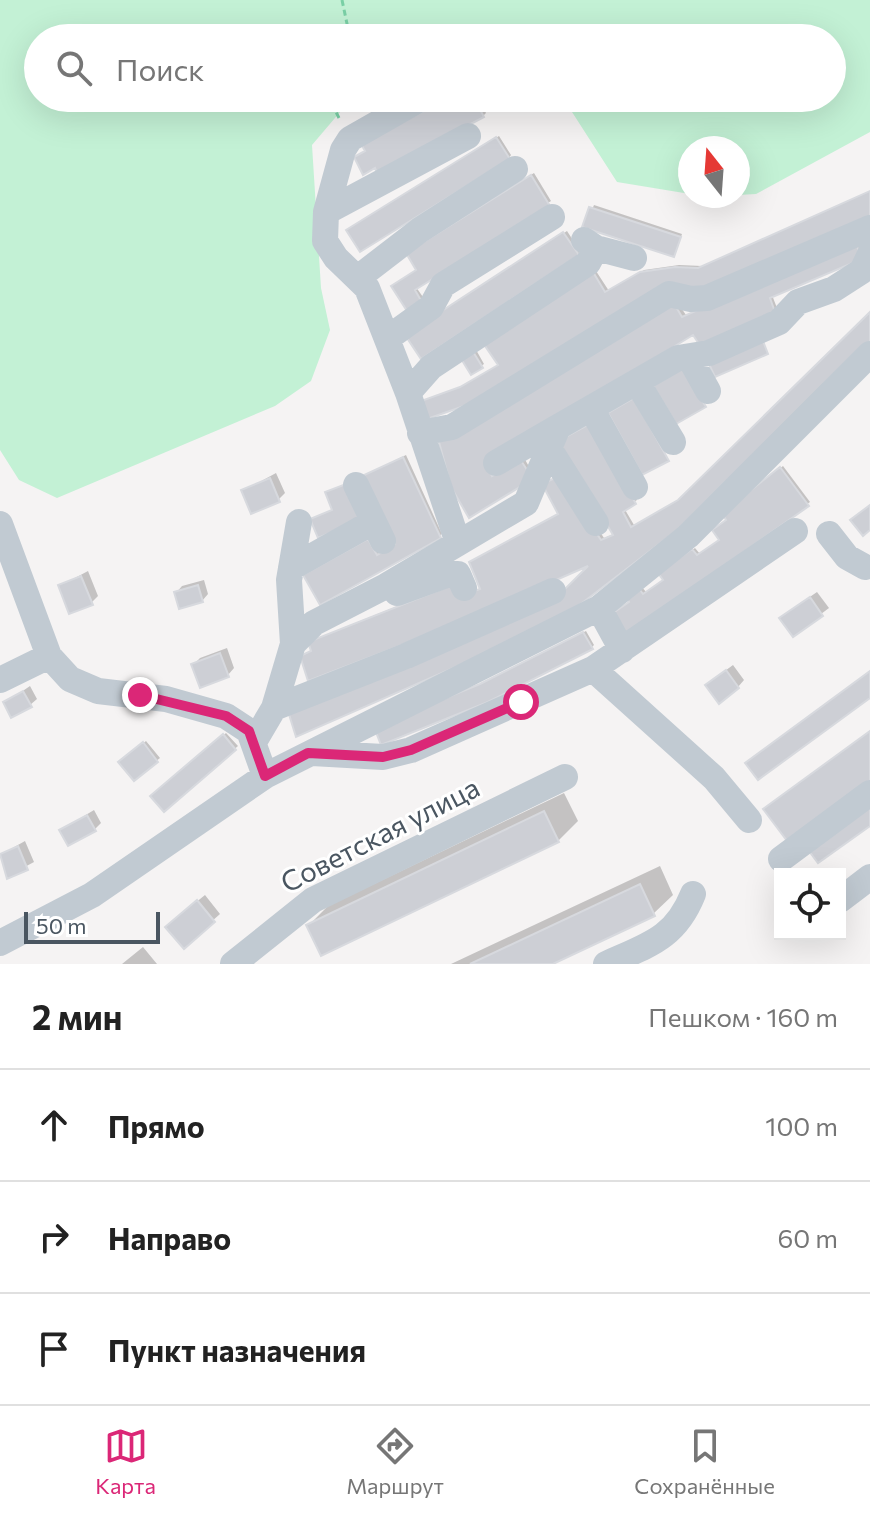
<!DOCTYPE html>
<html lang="ru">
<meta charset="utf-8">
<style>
:root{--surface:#fff;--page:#f2f2f2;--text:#222;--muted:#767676;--line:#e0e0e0;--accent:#db2777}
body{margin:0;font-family:Commissioner,sans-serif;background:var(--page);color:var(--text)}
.controls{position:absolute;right:24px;bottom:24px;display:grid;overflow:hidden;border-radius:0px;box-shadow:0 8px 32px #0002}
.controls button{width:72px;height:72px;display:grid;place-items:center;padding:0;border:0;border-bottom:2px solid var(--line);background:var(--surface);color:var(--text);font:40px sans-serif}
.compass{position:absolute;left:678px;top:136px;width:72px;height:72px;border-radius:50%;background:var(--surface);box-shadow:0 8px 32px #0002;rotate:343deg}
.scale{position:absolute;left:24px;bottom:20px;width:136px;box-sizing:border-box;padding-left:8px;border:4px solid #4a5661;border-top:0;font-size:22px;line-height:28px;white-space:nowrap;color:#4a5661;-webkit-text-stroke:6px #fff;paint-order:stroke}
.stop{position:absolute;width:24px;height:24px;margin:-18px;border:6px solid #db2777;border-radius:50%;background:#fff}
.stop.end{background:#db2777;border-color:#fff;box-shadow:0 2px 8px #0008}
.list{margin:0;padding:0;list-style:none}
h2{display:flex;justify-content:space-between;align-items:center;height:104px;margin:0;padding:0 32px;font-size:34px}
h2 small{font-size:26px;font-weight:400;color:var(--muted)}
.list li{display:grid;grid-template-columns:52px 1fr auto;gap:24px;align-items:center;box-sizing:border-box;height:112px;padding:0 32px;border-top:2px solid var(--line)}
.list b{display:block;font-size:30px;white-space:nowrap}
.list em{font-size:26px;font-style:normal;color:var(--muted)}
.icon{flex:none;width:44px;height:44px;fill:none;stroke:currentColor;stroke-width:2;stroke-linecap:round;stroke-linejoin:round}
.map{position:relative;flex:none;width:870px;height:964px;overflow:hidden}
.search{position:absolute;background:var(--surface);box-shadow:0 8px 32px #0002;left:24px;right:24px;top:24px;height:88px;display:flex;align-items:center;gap:20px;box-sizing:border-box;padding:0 28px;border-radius:44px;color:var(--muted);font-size:30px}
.sheet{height:440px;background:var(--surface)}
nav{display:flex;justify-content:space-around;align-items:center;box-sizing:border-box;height:112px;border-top:2px solid var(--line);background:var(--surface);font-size:22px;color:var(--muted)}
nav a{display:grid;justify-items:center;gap:4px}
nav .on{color:var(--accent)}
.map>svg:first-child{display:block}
.green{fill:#c3f1d5}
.shadow{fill:#0003}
.building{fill:#cdcfd5;stroke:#d7d9de;stroke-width:2}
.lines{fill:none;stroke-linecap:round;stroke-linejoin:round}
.path{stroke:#7ad0a6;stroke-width:3;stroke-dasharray:6 4;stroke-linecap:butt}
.minor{stroke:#c1cad2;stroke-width:26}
.route{stroke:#db2777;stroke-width:10}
.labels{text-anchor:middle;stroke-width:6;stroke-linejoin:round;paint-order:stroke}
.street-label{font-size:28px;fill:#4a5661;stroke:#fff}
</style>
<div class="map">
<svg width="870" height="964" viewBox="0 0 870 964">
<rect width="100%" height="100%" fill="#f5f3f3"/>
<path class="green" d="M0 0H870V132L756 194 738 195V148H690V194L617 182 563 98H832V38H38V98H352L312 145 321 288 330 330 311 381 275 406 57 498 19 480 0 450Z"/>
<path class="shadow" d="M449 98H478L486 113 483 116Z
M499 136 511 155 509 158 351 227Z
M534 173 551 201 416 287 425 300 409 311 418 270 411 251Z
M870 192V214L483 397 423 402 465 385 500 364 596 271 609 291 644 270 679 265 702 266Z
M594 205 682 234 676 252 673 255 585 226Z
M567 231 580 251 578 254 410 333Z
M857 240 864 254 772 295 777 308 774 310 694 333 487 458H524L534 475 452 486 675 299 686 315Z
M870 317V341L692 517 554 603 596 562 313 650V640L455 583 460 596 482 588 560 514 562 474 604 538 614 534 594 422 637 500 624 508 634 525 683 498Z
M475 348 484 364 472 372Z
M406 455 442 534 321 603 364 476Z
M783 466 810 502 628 631 616 613 632 602 627 595 640 585 647 593 665 580 661 574 663 571 695 548 700 554 721 539 715 531 728 520 724 513Z
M276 473 285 493 278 500 243 491Z
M88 571 98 596 91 603 60 586Z
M204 580 208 594 202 601 176 593 182 586Z
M817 592 829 608 793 635 788 612Z
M586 631 594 645 591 648 485 682Z
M227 648 234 668 228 675 193 665 200 658Z
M733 665 744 680 738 687 714 679Z
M30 686 37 699 30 705 5 703Z
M226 733 238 746 164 809 153 796Z
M146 741 160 758 134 778 121 762Z
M564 793 578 821 558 841 308 926 328 906Z
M94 810 101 823 95 829 61 830Z
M25 841 34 862 8 876 0 855Z
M660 866 673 895 653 914 548 964H451Z
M205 895 220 914 184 946 174 920Z
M143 947 157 964H122Z"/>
<path class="building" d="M448 98H474L484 117 377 173 375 168 363 175 354 157 365 151 361 144Z
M496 137 510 159 360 252 346 230Z
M531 175 550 206 415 290 423 304 409 314 391 286 416 270 406 253Z
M870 191V217L705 289 484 399 427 419 421 401 460 387 498 365 483 343 593 272 605 292 640 272 675 267 698 268Z
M589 207 681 237 674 257 582 227Z
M563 232 579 255 421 359 405 335Z
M855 241 862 259 770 298 775 312 701 347 693 335 485 462 492 476 520 459 533 479 469 518 451 487 439 442 672 300 682 317Z
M870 312V342L693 518 556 623 296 737 288 711 549 605 588 566 449 627 308 681 300 656 311 651 308 642 452 585 458 597 480 589 469 562 558 514 542 484 559 476 601 540 613 535 558 441 591 423 636 504 623 512 631 527 678 500Z
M763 341 768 354 715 377 709 364Z
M472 350 483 368 471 375 460 357Z
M683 368 706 407 676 424 653 386Z
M634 398 669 461 642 475 608 413Z
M403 457 441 538 320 605 303 575 368 539 377 555 395 544 362 476Z
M780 467 809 506 627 634 613 613 629 602 625 595 637 586 643 594 663 580 658 573 692 549 697 555 719 540 712 530 726 520 722 513Z
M270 478 280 502 251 514 241 490Z
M346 484 361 520 318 538 310 519 332 510 325 492Z
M870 505V530L863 536 850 520Z
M81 576 93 605 69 614 58 585Z
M198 585 203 602 179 609 174 592Z
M810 597 823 616 793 637 779 618Z
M583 632 593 649 488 702 381 745 374 727 480 684Z
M220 653 229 677 200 688 191 664Z
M726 670 739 688 719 704 705 685Z
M870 671V698L758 780 745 763Z
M23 691 32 707 11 718 3 702Z
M870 731V782L788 842 763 809Z
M223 734 236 750 164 812 150 796Z
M143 742 158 762 134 781 118 762Z
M870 801V826L818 863 806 847Z
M544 811 559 842 321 956 306 925Z
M87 815 96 831 68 846 59 830Z
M18 846 28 870 7 879 0 854Z
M640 884 655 916 553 964H470Z
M197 900 215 922 184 949 165 927Z"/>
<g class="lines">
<path class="path" d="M342 0 350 38
M339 118 336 112 341 98"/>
<path class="minor" d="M422 98 350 139 343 150 326 212 325 241 336 258 367 288 408 393 458 543
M326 212 468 136
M584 240 596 248 634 258
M359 277 420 230 515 169
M388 338 431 307 443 285 552 217
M689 357 708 391
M637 382 673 442
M408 393 431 367 588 263 596 248
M591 408 635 487
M420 433 452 427 669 294 691 299 707 298 870 228
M550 450 596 523
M496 463 558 427
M356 485 383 541
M0 524 49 656 70 679 98 691 166 699 226 716 249 731 265 776 92 895 0 943
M829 534 847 557 865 567
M291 568 373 522
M397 593 449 574H458L464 588
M599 608 622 650
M293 644 314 623 386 586 526 503 558 427 678 358 709 353 779 322 798 302 834 289 862 271 870 254
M593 669 714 778 749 820
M0 680 49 656
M274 708 293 644 289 580 299 522
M254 742 274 708 406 656 553 591
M312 753 383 757 411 750 593 669 795 531
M265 776 599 608 688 536 870 354
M781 859 870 793
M840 900 870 877
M233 964 313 900 565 777
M606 964C648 945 675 939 693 894"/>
</g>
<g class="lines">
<path class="route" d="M140 695 226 716 249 731 265 776 308 753 383 757 411 750 521 702"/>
</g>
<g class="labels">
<g class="street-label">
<text transform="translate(380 835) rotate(-27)" y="10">Советская улица</text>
</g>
</g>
</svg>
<div class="controls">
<button><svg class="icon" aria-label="locate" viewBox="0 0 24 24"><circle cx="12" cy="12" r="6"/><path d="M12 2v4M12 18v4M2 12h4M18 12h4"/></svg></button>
</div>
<svg class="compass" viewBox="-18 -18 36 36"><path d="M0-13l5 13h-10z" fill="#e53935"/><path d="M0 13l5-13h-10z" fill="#767676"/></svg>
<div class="scale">50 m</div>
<div class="stop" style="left:521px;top:702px"></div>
<div class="stop end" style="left:140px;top:695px"></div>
<div class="search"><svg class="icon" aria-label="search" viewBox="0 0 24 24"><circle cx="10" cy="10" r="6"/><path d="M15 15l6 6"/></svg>Поиск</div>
</div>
<section class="sheet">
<h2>2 мин<small>Пешком · 160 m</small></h2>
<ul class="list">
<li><svg class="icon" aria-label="ahead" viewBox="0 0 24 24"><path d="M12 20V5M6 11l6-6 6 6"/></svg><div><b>Прямо</b></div><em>100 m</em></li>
<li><svg class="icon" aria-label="right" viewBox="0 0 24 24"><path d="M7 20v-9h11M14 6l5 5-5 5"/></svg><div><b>Направо</b></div><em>60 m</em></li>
<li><svg class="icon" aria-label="arrive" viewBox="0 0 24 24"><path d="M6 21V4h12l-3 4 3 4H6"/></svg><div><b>Пункт назначения</b></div></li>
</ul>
</section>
<nav>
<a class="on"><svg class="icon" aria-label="map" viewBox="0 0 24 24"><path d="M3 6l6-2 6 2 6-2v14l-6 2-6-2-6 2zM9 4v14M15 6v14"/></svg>Карта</a>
<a><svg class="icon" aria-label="directions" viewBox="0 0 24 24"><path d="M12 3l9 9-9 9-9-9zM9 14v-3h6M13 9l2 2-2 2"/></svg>Маршрут</a>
<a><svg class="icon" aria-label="saved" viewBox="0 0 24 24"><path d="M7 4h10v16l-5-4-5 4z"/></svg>Сохранённые</a>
</nav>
